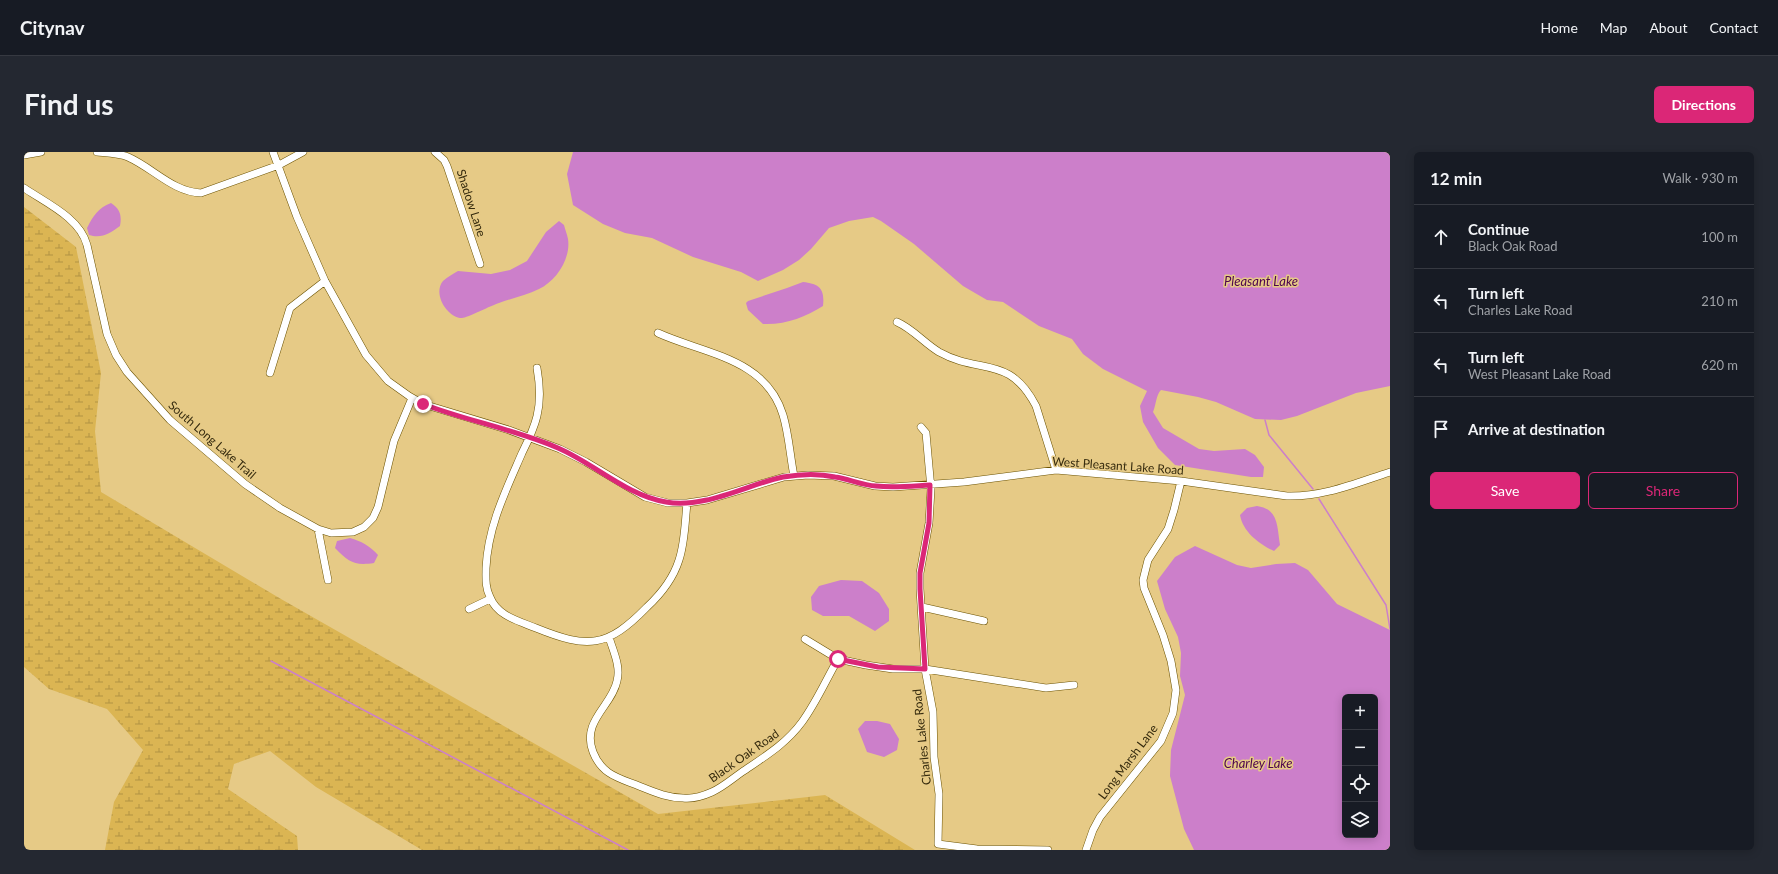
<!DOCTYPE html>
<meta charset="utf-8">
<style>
:root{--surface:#171b24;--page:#242831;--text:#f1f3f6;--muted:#9ea1a6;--line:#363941;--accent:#db2777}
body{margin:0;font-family:Lato,sans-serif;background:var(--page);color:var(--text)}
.controls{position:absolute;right:12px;bottom:12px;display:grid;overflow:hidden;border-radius:6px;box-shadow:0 2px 10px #0003}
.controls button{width:36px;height:36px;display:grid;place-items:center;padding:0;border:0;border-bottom:1px solid var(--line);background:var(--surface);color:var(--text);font:20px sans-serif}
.stop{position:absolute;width:12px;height:12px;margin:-9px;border:3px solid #db2777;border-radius:50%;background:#fff}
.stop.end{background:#db2777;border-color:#fff;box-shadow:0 1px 4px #0008}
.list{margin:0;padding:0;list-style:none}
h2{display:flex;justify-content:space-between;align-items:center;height:52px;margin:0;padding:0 16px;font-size:17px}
h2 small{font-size:13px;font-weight:400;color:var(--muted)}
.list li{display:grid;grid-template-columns:26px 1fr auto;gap:12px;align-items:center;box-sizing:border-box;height:64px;padding:0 16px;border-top:1px solid var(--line)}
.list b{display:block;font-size:15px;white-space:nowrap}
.list p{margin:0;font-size:13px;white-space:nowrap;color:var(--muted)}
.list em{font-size:13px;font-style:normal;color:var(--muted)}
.actions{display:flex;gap:8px;padding:12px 16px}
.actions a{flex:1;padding:9px 0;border:1px solid var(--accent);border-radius:6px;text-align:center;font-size:14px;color:var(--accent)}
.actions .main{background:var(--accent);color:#fff}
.icon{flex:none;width:22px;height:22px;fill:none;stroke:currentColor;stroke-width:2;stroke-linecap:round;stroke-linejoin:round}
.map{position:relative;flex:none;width:1366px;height:698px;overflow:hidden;border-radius:6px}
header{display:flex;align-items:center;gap:24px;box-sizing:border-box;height:56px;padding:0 20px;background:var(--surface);border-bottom:1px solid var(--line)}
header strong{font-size:19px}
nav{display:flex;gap:22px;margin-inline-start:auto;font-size:14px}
.intro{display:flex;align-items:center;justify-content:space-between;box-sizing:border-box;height:96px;padding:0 24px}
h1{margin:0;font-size:28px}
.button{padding:10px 18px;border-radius:6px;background:var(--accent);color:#fff;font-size:14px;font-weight:700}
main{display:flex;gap:24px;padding:0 24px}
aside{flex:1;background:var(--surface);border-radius:6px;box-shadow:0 2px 10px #0003}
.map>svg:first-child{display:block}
.wetland{fill:url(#wetland-marsh)}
.water{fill:#cc7fca;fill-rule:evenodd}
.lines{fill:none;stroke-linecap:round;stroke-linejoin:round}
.stream{stroke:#cc7fca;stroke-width:1.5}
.minor-casing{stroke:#6b5200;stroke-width:8}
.minor{stroke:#fff;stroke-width:7}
.route{stroke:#db2777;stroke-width:5}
.labels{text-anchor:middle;stroke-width:3;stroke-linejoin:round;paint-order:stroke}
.street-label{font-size:12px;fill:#362b0e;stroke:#e6ca86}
.water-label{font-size:13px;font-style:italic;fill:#4e054f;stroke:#e6ca86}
</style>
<header>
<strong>Citynav</strong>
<nav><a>Home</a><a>Map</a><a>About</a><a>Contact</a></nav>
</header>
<div class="intro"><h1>Find us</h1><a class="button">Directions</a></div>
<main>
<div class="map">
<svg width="1366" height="698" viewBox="0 0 1366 698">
<defs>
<pattern id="wetland-marsh" width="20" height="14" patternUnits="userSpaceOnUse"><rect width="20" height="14" fill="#dbb553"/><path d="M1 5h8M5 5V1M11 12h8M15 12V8" fill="none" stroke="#b29343"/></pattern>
</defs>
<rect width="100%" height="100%" fill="#e6ca86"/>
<path class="wetland" d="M0 55 52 95 77 221 71 279 77 340 257 447 634 662 801 643 891 698H398L292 635 246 599 210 612 204 637 273 684 274 698H81L90 650 119 598 83 557 25 537 0 515Z"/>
<path class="water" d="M549 0H1366V234L1332 241 1273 264 1257 268 1231 267 1192 250 1174 245 1137 238C1132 243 1132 253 1129 260L1139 276 1175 297 1190 299 1221 297 1231 303 1240 315 1239 325H1227L1151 313 1134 296 1119 270 1116 254 1123 239 1079 217 1059 202 1048 187 1015 174 979 150 963 148 939 134 890 92 857 69 849 65 825 69 805 76 787 97 775 108 759 118 734 129 717 120 669 105 628 86 601 81 579 72 549 53 543 22Z
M87 51C96 57 98 63 96 74 86 81 78 87 65 83L63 76C69 64 74 56 87 51Z
M535 69 540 73C541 77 543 82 544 87 547 107 532 129 515 137 503 143 488 146 475 151 468 153 443 166 438 166 424 166 408 142 419 129 423 125 429 122 434 119L467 122 486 118 503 109 522 80Z
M779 130C795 132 801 136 799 154 781 165 762 173 739 172L724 158 722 151 724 149 763 136Z
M1233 354C1255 357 1253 375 1256 393L1250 399C1235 392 1219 380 1216 363L1223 356Z
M326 386C337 389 346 394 354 403L350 411C330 414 325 410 311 396L313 389Z
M1171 394 1213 413 1227 416 1252 412 1271 411 1284 418 1313 452 1366 478V698H1170L1160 677 1146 624 1147 598 1161 543 1156 524 1157 501 1154 485 1141 457 1133 429 1151 405ZM1321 545H1351V683H1321Z
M817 428 838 429 855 441 865 457V469L851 479 825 464H799L788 458 787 445 795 434Z
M841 569H853L866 572 875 587 873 598 860 605 843 600 834 577Z"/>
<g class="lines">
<path class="stream" d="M1241 268 1245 283 1289 337
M1295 347 1362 453 1366 477
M247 509 604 698"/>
<g class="minor-casing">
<path id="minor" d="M73 0C84 1 94 1 104 5 129 16 149 40 177 41L255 13 279 0
M249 0 273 65 301 129 342 203 364 229 385 244 399 252 485 278 536 297 562 310 621 345 644 351H663L683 348 760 325 784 323 810 324 851 334 869 335 940 330 1032 318 1157 329 1263 344C1300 345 1332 331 1366 320
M411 0 420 8 423 14 456 112
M0 3 17 0
M0 36C22 51 56 66 63 93L83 182 92 203 103 220 146 268 221 332 256 356 294 377 307 381 329 380 340 375 349 366 354 355 370 289 388 246
M873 170C889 177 900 191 915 200 956 223 985 202 1012 254L1032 318
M634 181C680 202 742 206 759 263 765 283 766 304 770 324
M513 216C516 233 517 248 513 264 510 277 504 289 498 301 482 338 464 374 462 416 462 426 461 435 466 445 473 464 495 469 512 476 564 497 583 496 623 455 637 442 649 427 655 408 661 390 661 370 663 351
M246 221 266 156 301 129
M897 275 902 281 907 337 905 371 896 421V437L901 517 909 560 910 605 915 642 914 692 953 697 1024 698
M294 377 304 428
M898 455 960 469
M445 457 466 447
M585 485C589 499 597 514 593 529 588 554 557 569 569 600 578 623 595 626 615 634 630 640 643 646 659 646 668 647 679 644 688 640 699 635 708 627 718 620 740 605 762 592 778 570 792 551 802 528 814 507
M781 487 814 507 842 513 869 517H901L1022 536 1050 533
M1062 698 1069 678 1076 665 1137 589 1149 561 1152 538 1147 509 1139 483 1120 436 1119 428 1124 408 1144 377 1150 358 1157 329"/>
</g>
<use href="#minor" class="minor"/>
</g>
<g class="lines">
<path class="route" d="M399 252C443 269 490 277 534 296 571 312 602 343 642 350 680 357 722 333 759 325 776 322 794 321 811 325 825 327 838 333 852 334 870 336 888 334 906 333L905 371 896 421V437L901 517 854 515 814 507"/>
</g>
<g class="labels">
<g class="street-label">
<text transform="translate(447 51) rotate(72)" y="4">Shadow Lane</text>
<text transform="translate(188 288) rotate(41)" y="4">South Long Lake Trail</text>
<text transform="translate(1094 314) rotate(4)" y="4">West Pleasant Lake Road</text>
<text transform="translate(898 585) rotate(-96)" y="4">Charles Lake Road</text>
<text transform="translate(720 604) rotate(-35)" y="4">Black Oak Road</text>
<text transform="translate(1104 610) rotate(-53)" y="4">Long Marsh Lane</text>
</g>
<g class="water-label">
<text x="1237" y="134">Pleasant Lake</text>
<text x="1234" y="616">Charley Lake</text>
</g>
</g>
</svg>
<div class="controls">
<button>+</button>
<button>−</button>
<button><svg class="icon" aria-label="locate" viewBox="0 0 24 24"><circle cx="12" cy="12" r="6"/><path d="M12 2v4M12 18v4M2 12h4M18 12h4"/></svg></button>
<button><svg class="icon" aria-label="layers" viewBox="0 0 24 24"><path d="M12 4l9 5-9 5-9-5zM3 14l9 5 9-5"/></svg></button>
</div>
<div class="stop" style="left:814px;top:507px"></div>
<div class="stop end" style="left:399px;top:252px"></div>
</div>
<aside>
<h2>12 min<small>Walk · 930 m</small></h2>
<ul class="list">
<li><svg class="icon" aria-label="ahead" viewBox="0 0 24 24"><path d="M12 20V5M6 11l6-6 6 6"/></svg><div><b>Continue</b><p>Black Oak Road</p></div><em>100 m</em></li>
<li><svg class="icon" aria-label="left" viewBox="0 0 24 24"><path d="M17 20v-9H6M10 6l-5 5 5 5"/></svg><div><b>Turn left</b><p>Charles Lake Road</p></div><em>210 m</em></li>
<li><svg class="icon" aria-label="left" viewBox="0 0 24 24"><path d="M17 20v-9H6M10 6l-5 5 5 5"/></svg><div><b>Turn left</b><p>West Pleasant Lake Road</p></div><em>620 m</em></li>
<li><svg class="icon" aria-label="arrive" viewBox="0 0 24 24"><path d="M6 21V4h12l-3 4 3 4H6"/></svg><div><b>Arrive at destination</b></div></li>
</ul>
<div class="actions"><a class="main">Save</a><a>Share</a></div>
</aside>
</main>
